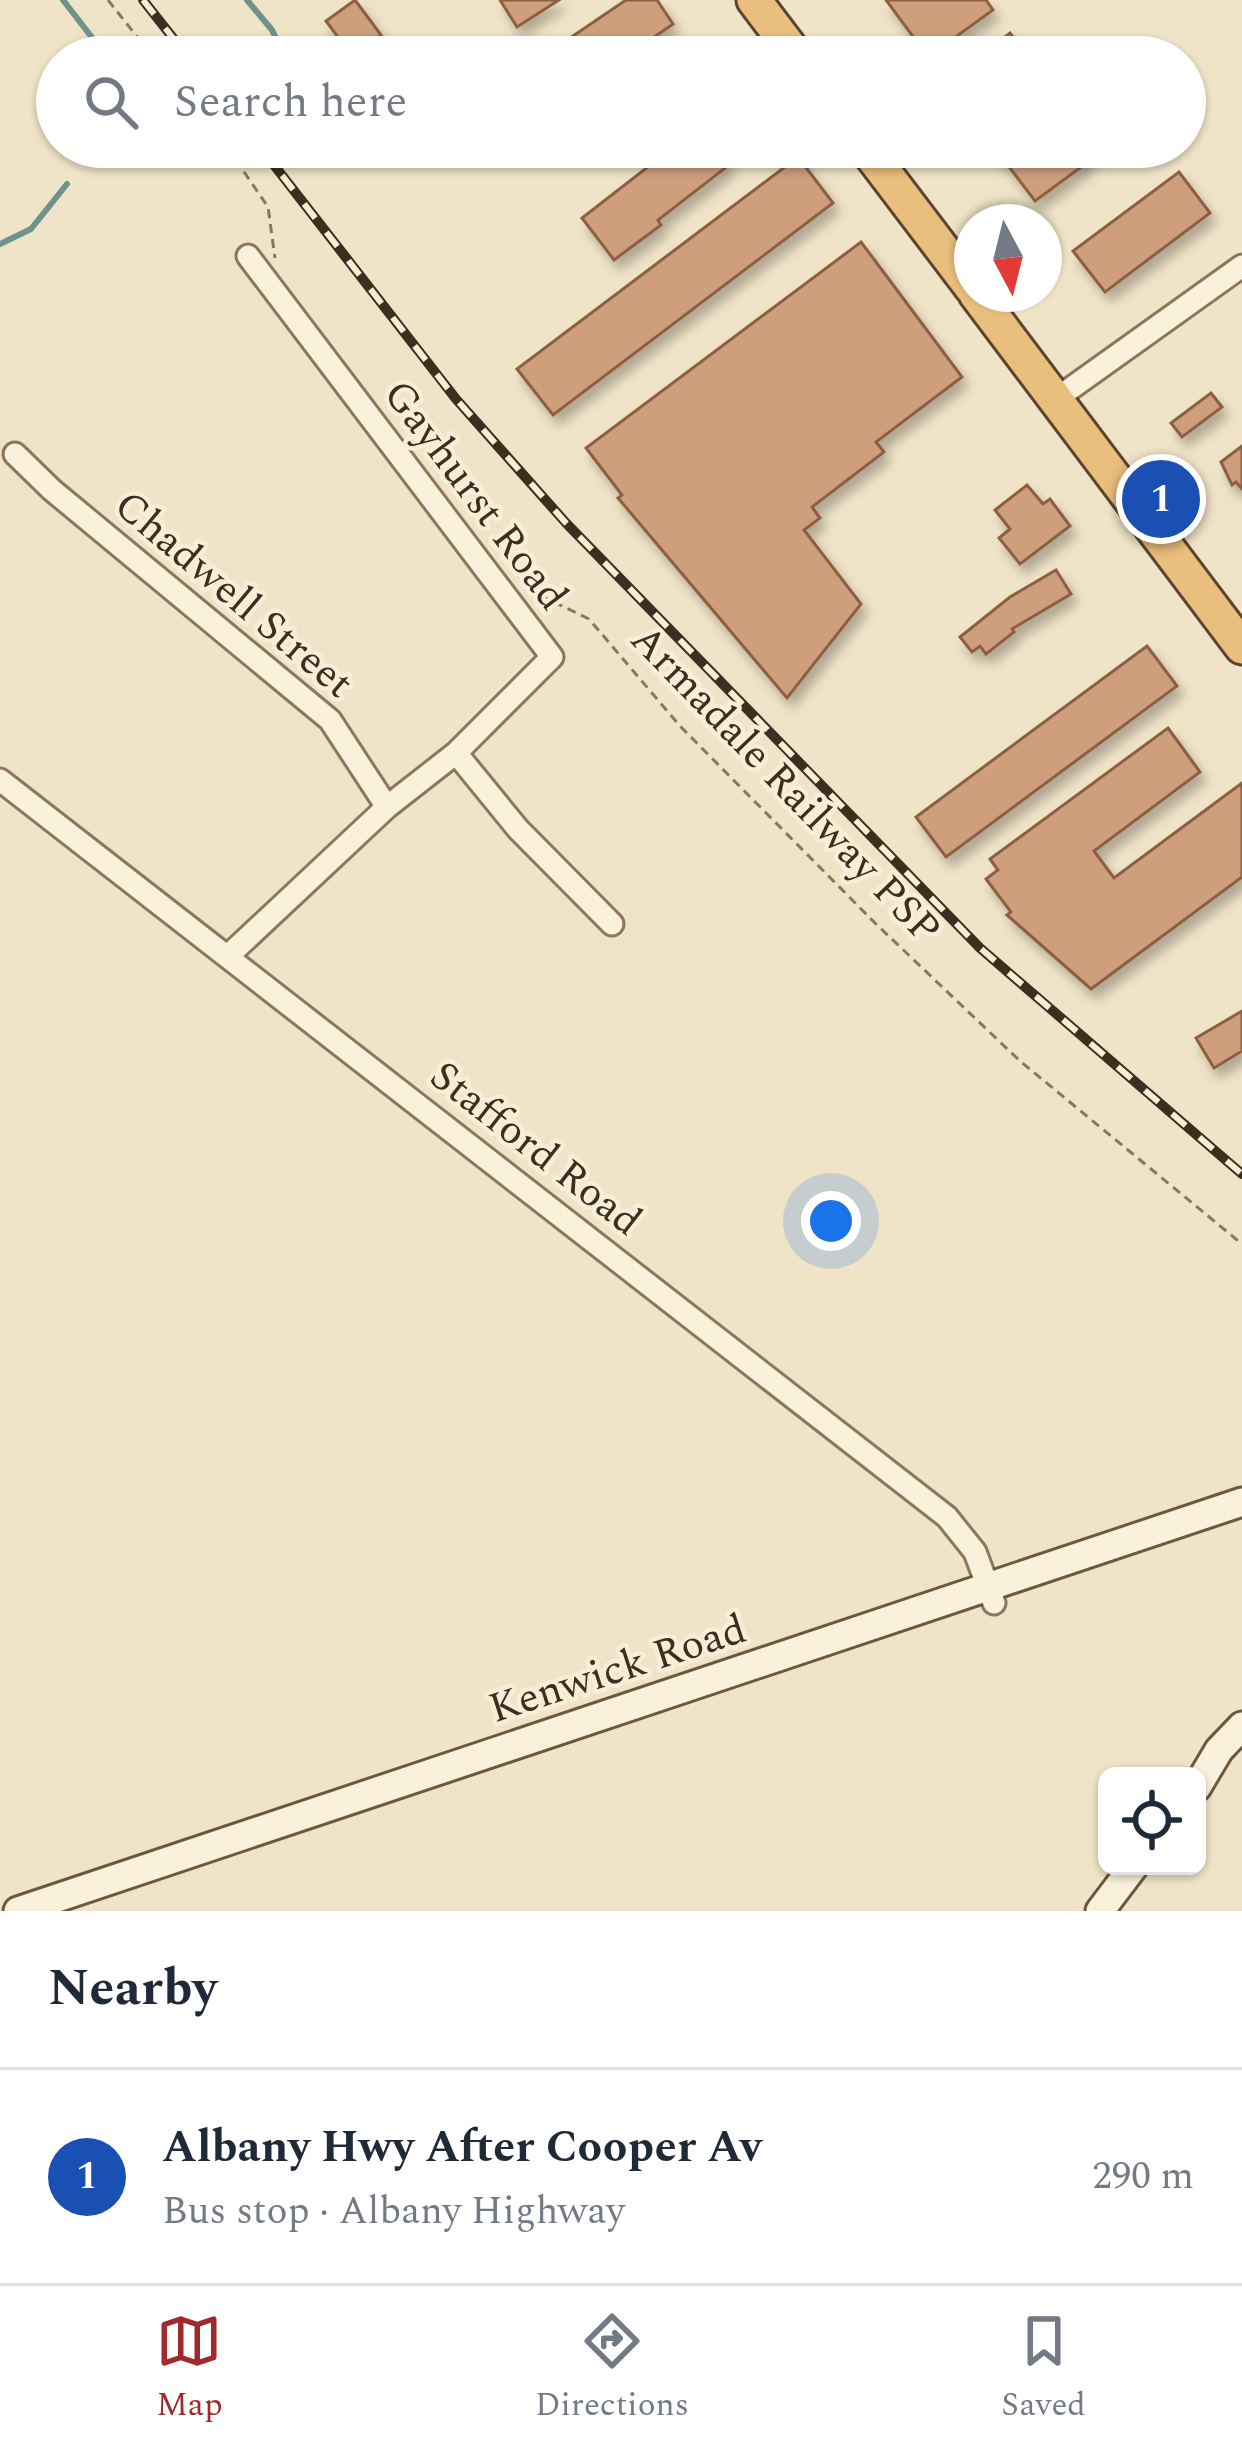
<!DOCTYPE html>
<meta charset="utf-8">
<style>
:root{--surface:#fff;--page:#f6f6f7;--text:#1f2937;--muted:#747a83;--line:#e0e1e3;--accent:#9e2a2b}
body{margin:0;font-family:Spectral,serif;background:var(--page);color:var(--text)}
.controls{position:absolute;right:36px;bottom:36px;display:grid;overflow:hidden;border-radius:18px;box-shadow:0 3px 9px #0004}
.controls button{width:108px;height:108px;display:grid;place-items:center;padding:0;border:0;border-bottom:3px solid var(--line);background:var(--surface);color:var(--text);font:60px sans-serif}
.compass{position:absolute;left:954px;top:204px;width:108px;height:108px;border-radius:50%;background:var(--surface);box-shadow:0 3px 9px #0004;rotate:173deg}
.you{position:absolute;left:831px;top:1221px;width:42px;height:42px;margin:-30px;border:9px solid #fff;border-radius:50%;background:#1a73e8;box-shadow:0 0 0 18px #1a73e833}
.badge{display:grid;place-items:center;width:78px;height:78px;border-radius:50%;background:var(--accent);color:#fff;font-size:39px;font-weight:700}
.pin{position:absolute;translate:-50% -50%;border:6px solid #fff;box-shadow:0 3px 12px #0006}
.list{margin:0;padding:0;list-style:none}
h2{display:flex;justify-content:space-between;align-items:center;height:156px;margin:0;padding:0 48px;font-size:51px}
h2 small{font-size:39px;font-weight:400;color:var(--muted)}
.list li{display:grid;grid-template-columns:78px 1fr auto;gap:36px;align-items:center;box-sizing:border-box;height:216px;padding:0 48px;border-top:3px solid var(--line)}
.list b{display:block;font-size:45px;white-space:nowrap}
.list p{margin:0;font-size:39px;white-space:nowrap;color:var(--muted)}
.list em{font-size:39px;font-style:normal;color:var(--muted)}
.icon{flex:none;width:66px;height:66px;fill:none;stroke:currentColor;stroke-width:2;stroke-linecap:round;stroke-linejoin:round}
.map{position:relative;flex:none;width:1242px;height:1911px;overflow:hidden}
.search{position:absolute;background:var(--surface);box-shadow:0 3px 9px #0004;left:36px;right:36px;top:36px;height:132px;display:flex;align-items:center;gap:30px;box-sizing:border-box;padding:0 42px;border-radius:66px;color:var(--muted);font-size:45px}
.sheet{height:372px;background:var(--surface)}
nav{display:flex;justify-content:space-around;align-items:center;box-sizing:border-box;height:168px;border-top:3px solid var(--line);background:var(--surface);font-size:33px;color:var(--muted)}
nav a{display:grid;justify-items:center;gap:6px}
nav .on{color:var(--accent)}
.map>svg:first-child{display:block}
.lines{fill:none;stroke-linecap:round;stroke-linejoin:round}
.stream{stroke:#6f938a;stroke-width:6}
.building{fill:#cf9f7d;stroke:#8d5f41;stroke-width:3;filter:url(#shadow)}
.minor-casing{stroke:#8d765c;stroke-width:27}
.secondary-casing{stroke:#6f573f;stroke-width:33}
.trunk-casing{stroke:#5b4430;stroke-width:39}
.path{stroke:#8d765c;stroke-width:3;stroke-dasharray:9 6;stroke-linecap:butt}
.minor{stroke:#faf1dc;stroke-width:21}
.secondary{stroke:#faf1dc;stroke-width:27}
.trunk{stroke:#eabe7c;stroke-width:33}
.rail-casing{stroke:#3d2e20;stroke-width:10}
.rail{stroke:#f7eed8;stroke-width:6;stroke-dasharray:18;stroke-linecap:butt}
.labels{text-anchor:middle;stroke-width:9;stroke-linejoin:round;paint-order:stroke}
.street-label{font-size:42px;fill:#3d2e20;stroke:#f7eed8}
</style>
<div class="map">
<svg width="1242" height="1911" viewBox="0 0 1242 1911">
<defs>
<filter id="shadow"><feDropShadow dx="5.5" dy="9" stdDeviation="6" flood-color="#0004"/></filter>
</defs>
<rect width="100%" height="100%" fill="#f0e4c8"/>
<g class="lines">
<path class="stream" d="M63 0 107 57
M247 0 272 30 285 57
M0 244 31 229 67 184"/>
</g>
<path class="building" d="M355 0 381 35 352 56 326 21Z
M500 0H559L517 27Z
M626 0H657L673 24 625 57H542Z
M886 0H986L993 10 928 57Z
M1010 33 1028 57H978Z
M655 147H716L729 165 658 220 661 225 614 260 582 218 662 156Z
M994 147H1094L1084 165 1035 201Z
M798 157 833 203 553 415 517 369Z
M1179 172 1210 213 1105 292 1073 251Z
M861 242 962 377 876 442 884 452 812 507 820 518 804 530 861 604 787 698 618 498 622 495 586 448Z
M1211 393 1222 407 1182 437 1171 423Z
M1242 446V489L1236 482 1232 485 1221 462Z
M1027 485 1043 504 1050 499 1070 526 1020 564 999 538 1010 529 995 510Z
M1056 570 1071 594 1012 629 1014 632 986 654 980 646 972 652 960 637 1010 597Z
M1147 646 1177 686 946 857 916 817Z
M1168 728 1200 772 1094 851 1114 878 1242 783V877L1091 989 1007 915 1011 912 986 879 998 870 990 859Z
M1242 1011V1051L1214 1068 1196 1038Z"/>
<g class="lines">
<g class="minor-casing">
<path id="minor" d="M1056 399 1242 266
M15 454 52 490 330 720 387 807
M456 753 518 829 612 924
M0 780 947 1517 975 1552 994 1603
M228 956 387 807 456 753 552 657 248 256"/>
</g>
<g class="secondary-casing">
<path id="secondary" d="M1197 1787 1219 1750 1242 1726
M18 1911 1242 1502
M1100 1911 1134 1866"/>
</g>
<g class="trunk-casing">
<path id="trunk" d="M754 0 797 57
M865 147 972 288
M976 294 1242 647"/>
</g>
<path class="path" d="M108 0 153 57
M227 147 268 207 275 258
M527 589 589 619 680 726 875 923 1020 1061 1242 1244"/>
<use href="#minor" class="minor"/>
<use href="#secondary" class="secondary"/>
<use href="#trunk" class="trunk"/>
<g class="rail-casing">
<path id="rail" d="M143 0 188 57
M260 147 456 399 566 523 980 948 1242 1174"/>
</g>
<use href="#rail" class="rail"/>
</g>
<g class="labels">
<g class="street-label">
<text transform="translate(477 494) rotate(53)" y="15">Gayhurst Road</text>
<text transform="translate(235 593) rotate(40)" y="15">Chadwell Street</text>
<text transform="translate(787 783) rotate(46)" y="15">Armadale Railway PSP</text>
<text transform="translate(537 1147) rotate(38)" y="15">Stafford Road</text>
<text transform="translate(617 1667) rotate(-18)" y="15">Kenwick Road</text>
</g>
</g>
</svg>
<div class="controls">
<button><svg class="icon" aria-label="locate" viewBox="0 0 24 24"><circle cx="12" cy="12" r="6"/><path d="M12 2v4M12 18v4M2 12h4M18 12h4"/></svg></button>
</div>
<svg class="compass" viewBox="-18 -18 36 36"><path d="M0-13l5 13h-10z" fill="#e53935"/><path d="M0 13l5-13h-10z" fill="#747a83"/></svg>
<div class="you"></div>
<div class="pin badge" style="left:1161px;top:499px;background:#1a4fb4">1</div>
<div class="search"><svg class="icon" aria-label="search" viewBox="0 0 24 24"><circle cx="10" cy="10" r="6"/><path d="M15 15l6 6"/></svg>Search here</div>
</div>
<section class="sheet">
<h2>Nearby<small></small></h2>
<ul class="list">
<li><span class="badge" style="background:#1a4fb4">1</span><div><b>Albany Hwy After Cooper Av</b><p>Bus stop · Albany Highway</p></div><em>290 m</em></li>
</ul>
</section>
<nav>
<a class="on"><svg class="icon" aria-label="map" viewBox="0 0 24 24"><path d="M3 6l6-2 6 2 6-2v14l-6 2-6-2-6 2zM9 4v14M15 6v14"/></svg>Map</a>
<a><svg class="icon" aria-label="directions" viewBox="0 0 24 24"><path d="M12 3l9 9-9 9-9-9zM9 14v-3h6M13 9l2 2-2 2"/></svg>Directions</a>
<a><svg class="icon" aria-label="saved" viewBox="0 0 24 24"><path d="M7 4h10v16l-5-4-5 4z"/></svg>Saved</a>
</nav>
